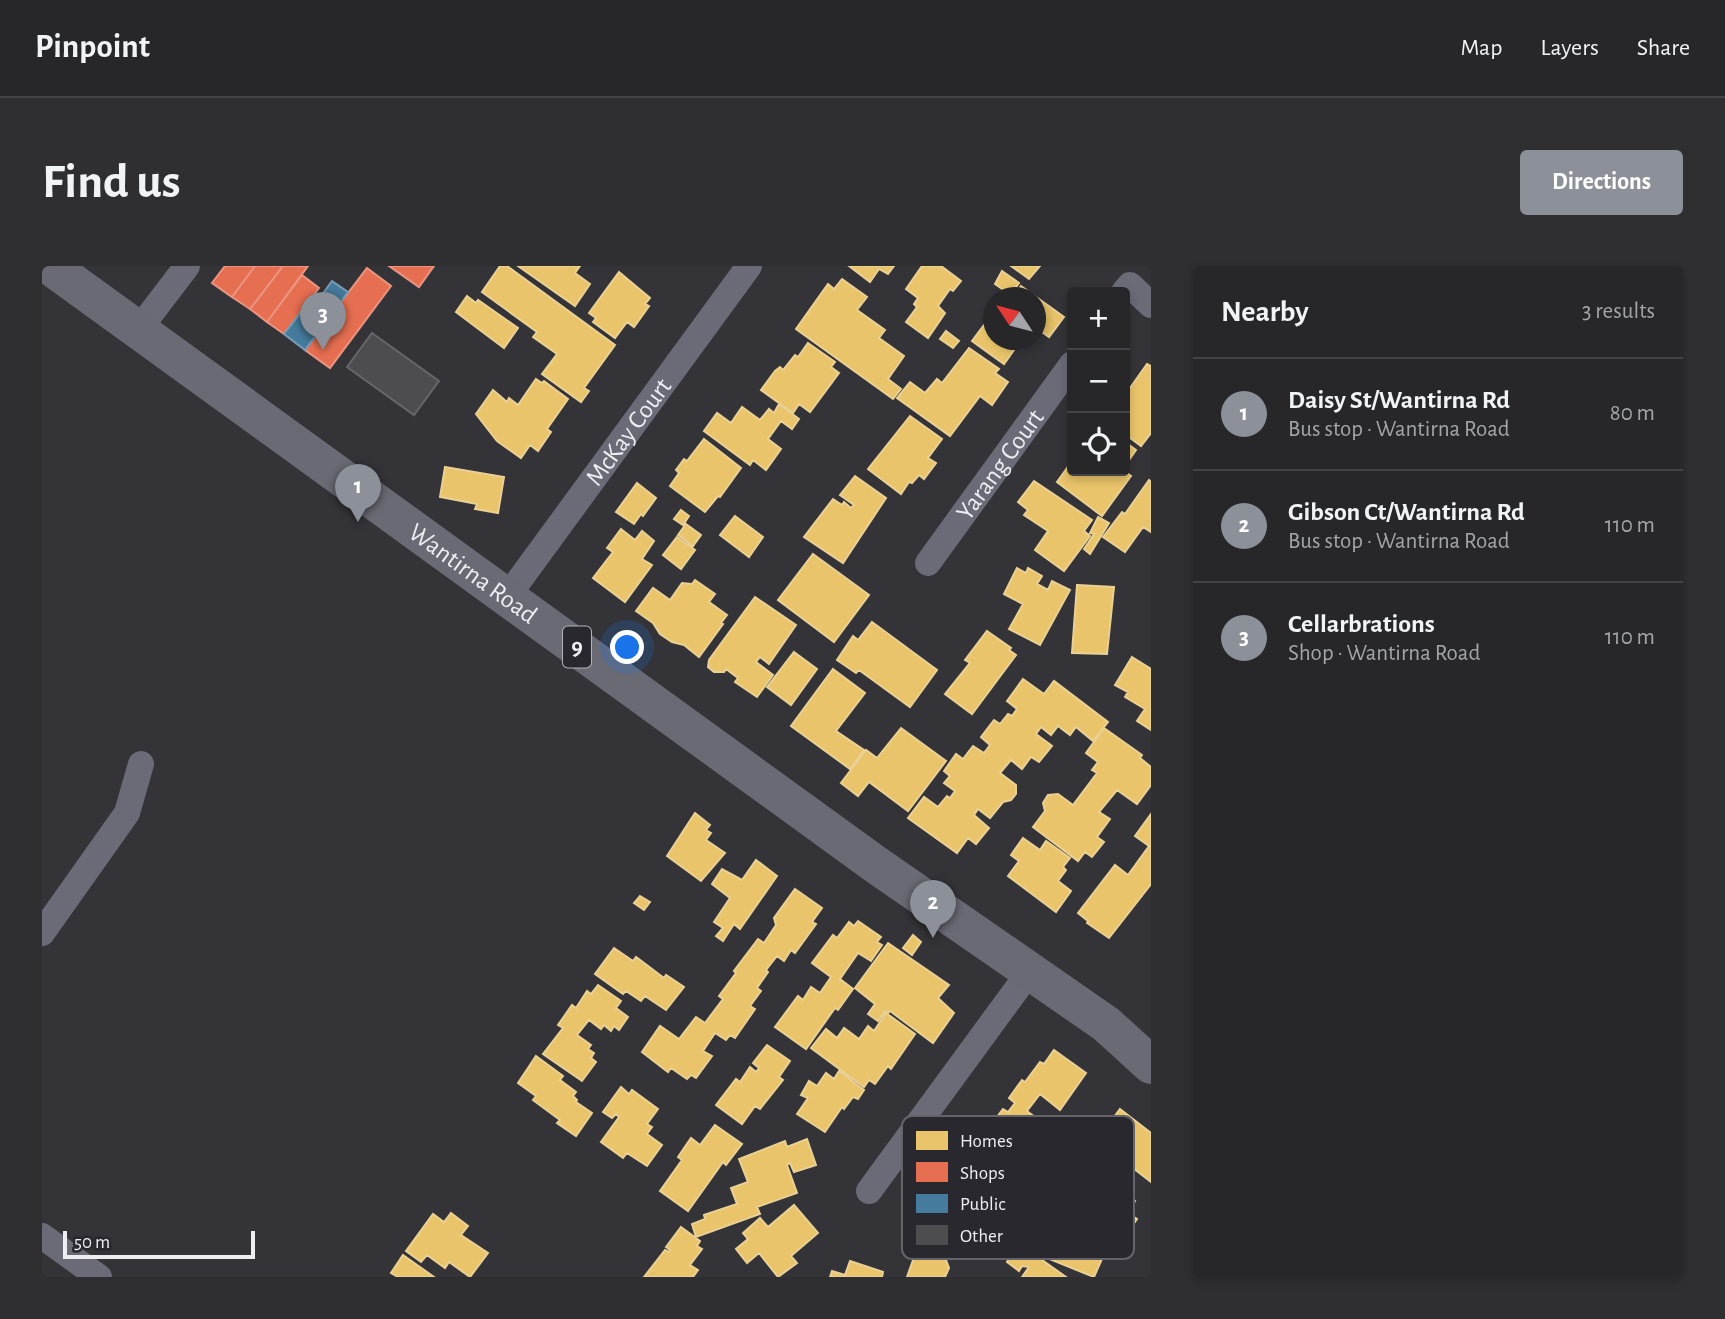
<!DOCTYPE html>
<meta charset="utf-8">
<style>
:root{--surface:#27272a;--page:#2f2f32;--text:#f1f3f6;--muted:#a4a5a8;--line:#434447;--accent:#8c9099}
body{margin:0;font-family:"Alegreya Sans",sans-serif;background:var(--page);color:var(--text)}
.controls{position:absolute;right:21px;top:21px;display:grid;overflow:hidden;border-radius:7px;box-shadow:0 4px 10px #0003}
.controls button{width:63px;height:63px;display:grid;place-items:center;padding:0;border:0;border-bottom:2px solid var(--line);background:var(--surface);color:var(--text);font:35px sans-serif}
.compass{position:absolute;left:941px;top:21px;width:63px;height:63px;border-radius:50%;background:var(--surface);box-shadow:0 4px 10px #0003;rotate:306deg}
.scale{position:absolute;left:21px;bottom:18px;width:192px;box-sizing:border-box;padding-left:7px;border:4px solid #ededf2;border-top:0;font-size:19px;line-height:24px;white-space:nowrap;color:#ededf2;-webkit-text-stroke:5px #29282f;paint-order:stroke}
.you{position:absolute;left:586px;top:382px;width:24px;height:24px;margin:-18px;border:5px solid #fff;border-radius:50%;background:#1a73e8;box-shadow:0 0 0 10px #1a73e833}
.badge{display:grid;place-items:center;width:46px;height:46px;border-radius:50%;background:var(--accent);color:#fff;font-size:23px;font-weight:700}
.pin{position:absolute;translate:-50% -58px;filter:drop-shadow(0 2px 4px #0008)}
.pin::after{content:'';position:absolute;top:37px;width:24px;height:21px;background:inherit;clip-path:polygon(0 0,100% 0,50% 100%)}
.list{margin:0;padding:0;list-style:none}
h2{display:flex;justify-content:space-between;align-items:center;height:91px;margin:0;padding:0 28px;font-size:30px}
h2 small{font-size:23px;font-weight:400;color:var(--muted)}
.list li{display:grid;grid-template-columns:46px 1fr auto;gap:21px;align-items:center;box-sizing:border-box;height:112px;padding:0 28px;border-top:2px solid var(--line)}
.list b{display:block;font-size:26px;white-space:nowrap}
.list p{margin:0;font-size:23px;white-space:nowrap;color:var(--muted)}
.list em{font-size:23px;font-style:normal;color:var(--muted)}
.icon{flex:none;width:38px;height:38px;fill:none;stroke:currentColor;stroke-width:2;stroke-linecap:round;stroke-linejoin:round}
.map{position:relative;flex:none;width:1109px;height:1011px;overflow:hidden;border-radius:7px}
header{display:flex;align-items:center;gap:42px;box-sizing:border-box;height:98px;padding:0 35px;background:var(--surface);border-bottom:2px solid var(--line)}
header strong{font-size:33px}
nav{display:flex;gap:38px;margin-inline-start:auto;font-size:24px}
.intro{display:flex;align-items:center;justify-content:space-between;box-sizing:border-box;height:168px;padding:0 42px}
h1{margin:0;font-size:49px}
.button{padding:18px 32px;border-radius:7px;background:var(--accent);color:#fff;font-size:24px;font-weight:700}
main{display:flex;gap:42px;padding:0 42px}
aside{flex:1;background:var(--surface);border-radius:7px;box-shadow:0 4px 10px #0003}
.map>svg:first-child{display:block}
.homes{fill:#e9c46a;stroke:#ead093;stroke-width:2}
.shops{fill:#e76f51;stroke:#e99581;stroke-width:2}
.public{fill:#457b9d;stroke:#779db6;stroke-width:2}
.building{fill:#4d4d50;stroke:#666669;stroke-width:2}
.lines{fill:none;stroke-linecap:round;stroke-linejoin:round}
.street{stroke:#6b6b78;stroke-width:26}
.primary{stroke:#6a6a74;stroke-width:38}
.labels{text-anchor:middle;stroke-width:7;stroke-linejoin:round;paint-order:stroke}
.shield{fill:#29282f;stroke:#b2b2b8;stroke-width:2}
.shield-label{font-size:24px;font-weight:bold;fill:#ededf2}
.street-label{font-size:26px;fill:#ededf2;stroke:#29282f}
.key{fill:#29282f;stroke:#64636a;stroke-width:2}
.key-label{font-size:19px;fill:#ededf2}
</style>
<header>
<strong>Pinpoint</strong>
<nav><a>Map</a><a>Layers</a><a>Share</a></nav>
</header>
<div class="intro"><h1>Find us</h1><a class="button">Directions</a></div>
<main>
<div class="map">
<svg width="1109" height="1011" viewBox="0 0 1109 1011">
<rect width="100%" height="100%" fill="#343438"/>
<path class="homes" d="M458 0H465L573 79 542 122 547 125 539 136 500 108 515 88 491 71 495 66 440 26Z
M476 0H538L533 7 548 18 533 40Z
M807 0H852L846 8 837 3 828 16Z
M880 0H899L919 15 911 25 908 23 896 40 903 47 886 72 864 56 875 41 872 38 876 32 864 23Z
M969 0H998L987 13Z
M960 5 977 17 969 29 953 18Z
M577 6 608 32 603 38 607 40 592 61 585 56 573 72 551 56 554 52 547 47Z
M800 13 825 31 815 44 843 64 837 72 862 90 846 113 859 123 851 133 754 63 786 18 792 23Z
M979 20 1022 51 1007 71 993 61V32H970Z
M425 30 434 37 436 34 476 62 462 82 414 46Z
M951 47V74H979L962 98 930 75Z
M904 65 917 75 911 82 898 73Z
M766 77 793 96 789 101 797 107 768 146 757 138 751 147 719 124 733 105 738 101 741 104 753 89 756 91Z
M927 82 957 103 953 107 966 116 950 139 938 130 908 170 855 132 868 116 883 127 895 113 900 117Z
M1105 98 1109 100V167L1099 180 1083 168V129Z
M494 113 500 117 502 115 526 133 505 163 509 166 496 185 488 179 479 192 455 175 434 148 451 124 465 136 467 132 476 139Z
M737 138 757 153 750 163 739 155 726 173 739 183 724 204 711 194 708 199 662 165 675 147 689 157 700 141 718 154 727 143 732 147Z
M868 150 900 173 886 192 894 197 882 213 877 209 870 217 867 216 859 228 826 203Z
M662 173 699 202 678 231 676 230 663 246 628 220 637 207 634 204 642 193 645 195Z
M1083 176 1094 184 1085 197 1083 195Z
M1030 195V205H1082L1089 210 1060 250 1015 216Z
M403 201 462 211 456 247 433 243 435 238 398 231Z
M813 210 844 232 801 297 762 271 791 233 800 239 802 236 809 242 812 239 798 229Z
M1107 214 1109 216V266L1101 261 1083 286 1061 271 1080 246 1083 248Z
M992 215 1050 254 1042 265 1048 270 1022 305 993 284 1006 265 982 249 986 244 976 236Z
M595 217 614 232 601 250 599 248 592 258 574 246Z
M639 244 647 250 641 259 632 253Z
M693 250 721 271 707 291 678 269Z
M1056 251 1067 257 1048 288 1042 283 1052 268 1048 267Z
M644 258 659 269 651 280 636 269Z
M579 263 593 274 600 265 612 275 600 293 610 299 583 336 551 312 571 286 565 282Z
M635 271 653 284 639 303 621 289Z
M771 288 827 329 792 376 736 334Z
M975 302 984 307 986 302 1000 310 995 318 1006 324 1010 315 1028 324 998 379 967 363 981 338 962 328Z
M653 314 673 328 667 336 685 349 679 357 681 358 657 391 642 379 630 376 618 368 611 357 594 345 611 322 628 334 640 317 650 318Z
M1035 319 1072 321 1065 388 1030 387Z
M713 331 754 359 727 398 718 391 714 396 731 409 715 431 693 416 696 412 684 403 682 406H672L666 401 667 394Z
M830 356 895 404 868 441 817 404 814 407 795 394 811 370 816 374Z
M945 365 969 382 967 384 974 389 930 448 903 428 928 397 923 394Z
M752 386 775 403 749 439 725 421Z
M1090 391 1109 403V464L1095 455 1103 443 1083 431 1086 426 1073 419Z
M791 403 823 427 794 465 822 484 808 503 749 460Z
M981 413 1002 428 1012 415 1066 456 1051 475 1034 461 1028 469 1016 460 1009 469 999 461 994 468 1010 480 997 496 989 491 980 503 969 494 958 507 974 519V528L969 534 961 536 948 552 936 543 932 549 947 562 934 578 926 572 915 587 866 552 882 531 896 541 905 530 908 532 913 525 902 517 908 510 902 505 914 488 921 493 931 480 942 487 948 479 939 471 952 454 958 458 966 448 970 450 975 443 965 435Z
M859 462 904 495 866 545 827 516 816 530 799 517 824 484 835 492Z
M1062 462 1100 489 1098 492 1109 501V519L1095 538 1075 524 1057 546 1068 553 1055 571 1062 576 1050 591 1043 586 1036 595 991 561 1003 545 1001 537 1006 529 1016 528 1031 539 1055 507 1050 504 1056 496 1044 487Z
M653 547 668 559 664 564 669 567 664 574 683 587 659 615 625 590Z
M1109 548V618L1067 672 1045 657 1046 655 1036 647 1073 599 1086 609 1107 580 1093 570Z
M981 572 998 584 1004 575 1028 592 1021 601 1024 604 1016 615 1029 625 1014 646 966 610 977 595 969 589Z
M714 594 735 610 698 663 692 658 681 675 674 670 681 662 672 656 688 632 670 618 680 603 700 614Z
M753 623 780 642 770 656 774 658 753 687 749 684 742 695 735 690 724 704 726 706 715 722 719 725 708 740 713 743 693 772 688 769 684 774 673 767 661 785 670 790 654 812 649 809 645 813 629 802 626 806 600 786 618 760 637 773 654 751 663 757 681 733 677 730 694 707 692 705 716 673 722 677 734 659 732 652Z
M598 630 608 636 602 644 592 637Z
M816 655 839 671 835 676 840 679 829 695 816 687 798 713 811 723 796 744 793 742 764 783 733 761 756 730 761 734 769 721 778 727 789 711 770 697 791 669 795 672 807 656 812 660Z
M871 669 879 676 870 689 861 682Z
M846 677 907 719 896 732 912 747 891 777 848 745 846 747 843 745 836 755 826 748 833 738 813 722Z
M572 682 591 695 594 691 622 712 624 709 642 721 624 744 603 730 599 735 584 725 581 728 553 708Z
M556 719 579 735 574 742 586 751 577 764 572 760 569 765 562 759 559 763 547 754 535 769 549 779 546 783 552 787 549 792 554 796 540 815 501 788 521 762 516 759 530 739 534 742 545 725 549 728Z
M844 747 873 768 849 803 846 800 833 818 827 814 822 821 769 782 784 763 795 772 802 762 817 773 826 760 832 765Z
M725 779 748 795 737 811 741 814 718 843 713 840 700 858 674 839 694 813 698 816 708 801 714 806 717 802 711 797Z
M1012 784 1044 807 1018 844 998 828 985 845 1019 871 1008 888 986 872 953 912 924 891 961 843 966 846 973 837 967 832 980 814 983 816 998 796 1002 798Z
M494 790 521 810 518 814 534 826 531 830 535 834 534 836 550 847 534 870 515 857 518 854 491 834 494 830 476 817Z
M797 805 822 824 816 833 811 831 802 843 800 841 783 866 755 848 766 832 759 829 767 815 775 820 784 807 792 813Z
M579 821 587 828 590 824 616 843 605 858 610 861 605 868 620 879 605 900 585 887 581 892 559 876 577 851 574 848 570 852 561 846Z
M1078 843 1109 867V916L1055 874Z
M673 859 700 878 684 899 681 896 646 945 618 925 640 894 636 891 649 872 658 879Z
M765 873 774 899 752 906 748 897 745 899 755 927 715 941 718 948 654 971 650 958 663 953 662 949 695 938 689 922 706 916 697 893 743 875 745 881Z
M1068 903 1090 918 1084 927 1093 935 1086 947 1095 953 1081 973 1040 943Z
M752 939 776 967 749 990 755 997 736 1011 717 987 705 997 694 983 706 973 701 967 718 952 726 961Z
M409 947 426 960 419 969 446 987 428 1011 407 996 403 1002 385 989 379 996 364 985 391 948 402 956Z
M1013 959 1040 969 1043 959 1070 970 1052 1011 1000 990Z
M639 961 658 975 655 980 660 983 648 999 656 1004 651 1011H602L623 984 627 986 628 984 624 981Z
M962 967 1024 1011H980L987 1001 980 1000 977 1005 965 996 968 991 953 979Z
M875 983 904 994 907 1002 903 1011H865Z
M361 989 392 1011H356L349 1007Z
M808 995 841 1006 840 1011H788L790 1005 803 1009Z"/>
<path class="shops" d="M183 0H213L190 31 170 17Z
M213 0H241L208 43 190 31Z
M241 0H266L225 56 208 43Z
M347 0H392L377 21Z
M325 2 349 20 288 102 263 84Z
M260 9 277 22 242 68 225 56Z"/>
<path class="public" d="M290 15 306 26 263 84 242 68 263 41 268 45Z"/>
<path class="building" d="M330 67 397 115 372 149 305 101Z"/>
<g class="lines">
<g class="street">
<path d="M1082 26 1088 19 1109 39"/>
<path d="M97 63 145 0"/>
<path id="s1" d="M886 297 1030 98"/>
<path id="s2" d="M465 331 707 0"/>
<path d="M0 667 85 547 99 498"/>
<path d="M827 925 988 705"/>
<path d="M0 970 57 1011"/>
</g>
<path class="primary" id="s3" d="M8 0 833 598 1064 758 1109 799"/>
</g>
<g class="labels">
<rect class="shield" x="521" y="360.5" width="28" height="41" rx="5"/>
<g class="shield-label">
<text x="535" y="389">9</text>
</g>
<g class="street-label">
<text dy="9" stroke="none"><textPath href="#s2" startOffset="205">McKay Court</textPath></text>
<text dy="9" stroke="none"><textPath href="#s1" startOffset="122">Yarang Court</textPath></text>
<text dy="9" stroke="none"><textPath href="#s3" startOffset="523">Wantirna Road</textPath></text>
</g>
</g>
<rect x="860" y="850" width="232" height="143" rx="10" class="key"/>
<rect x="874" y="865" width="32" height="19" fill="#e9c46a"/>
<rect x="874" y="896" width="32" height="20" fill="#e76f51"/>
<rect x="874" y="928" width="32" height="19" fill="#457b9d"/>
<rect x="874" y="959" width="32" height="20" fill="#4d4d50"/>
<g class="key-label">
<text x="918" y="881">Homes</text>
<text x="918" y="913">Shops</text>
<text x="918" y="944">Public</text>
<text x="918" y="976">Other</text>
</g>
</svg>
<div class="controls">
<button>+</button>
<button>−</button>
<button><svg class="icon" aria-label="locate" viewBox="0 0 24 24"><circle cx="12" cy="12" r="6"/><path d="M12 2v4M12 18v4M2 12h4M18 12h4"/></svg></button>
</div>
<svg class="compass" viewBox="-18 -18 36 36"><path d="M0-13l5 13h-10z" fill="#e53935"/><path d="M0 13l5-13h-10z" fill="#a4a5a8"/></svg>
<div class="scale">50 m</div>
<div class="you"></div>
<div class="pin badge" style="left:316px;top:256px">1</div>
<div class="pin badge" style="left:891px;top:672px">2</div>
<div class="pin badge" style="left:281px;top:84px">3</div>
</div>
<aside>
<h2>Nearby<small>3 results</small></h2>
<ul class="list">
<li><span class="badge">1</span><div><b>Daisy St/Wantirna Rd</b><p>Bus stop · Wantirna Road</p></div><em>80 m</em></li>
<li><span class="badge">2</span><div><b>Gibson Ct/Wantirna Rd</b><p>Bus stop · Wantirna Road</p></div><em>110 m</em></li>
<li><span class="badge">3</span><div><b>Cellarbrations</b><p>Shop · Wantirna Road</p></div><em>110 m</em></li>
</ul>
</aside>
</main>
